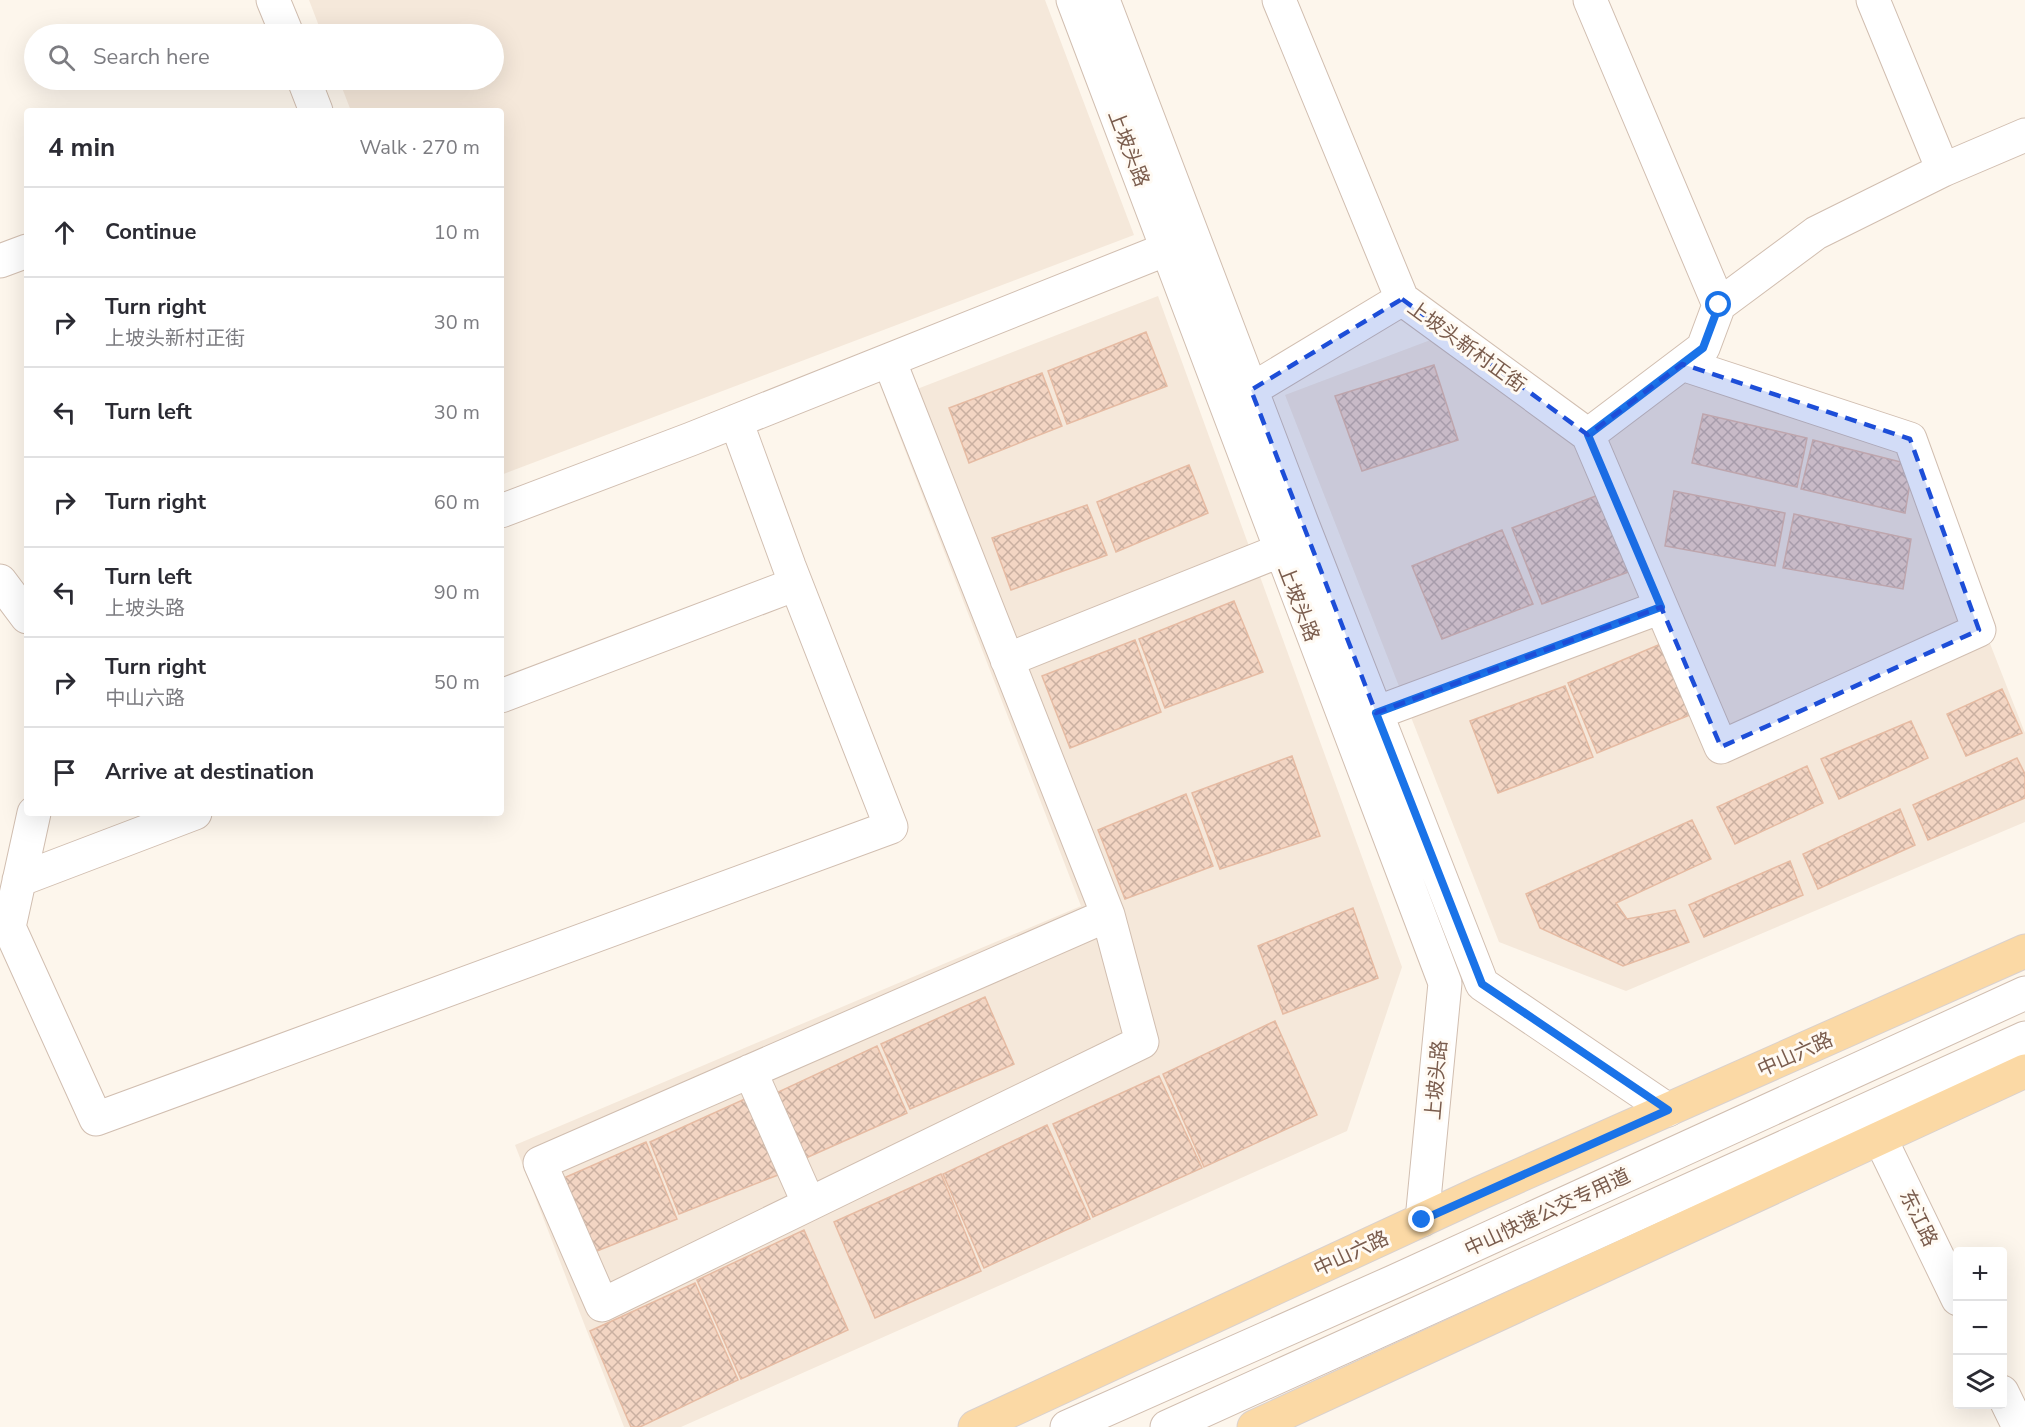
<!DOCTYPE html>
<meta charset="utf-8">
<style>
:root{--surface:#fff;--page:#f2f2f3;--text:#2b2b33;--muted:#7c7c81;--line:#e1e1e2}
body{margin:0;font-family:"Nunito Sans","Noto Sans SC",sans-serif;background:var(--page);color:var(--text)}
.controls{position:absolute;right:18px;bottom:18px;display:grid;overflow:hidden;border-radius:6px;box-shadow:0 6px 24px #0002}
.controls button{width:54px;height:54px;display:grid;place-items:center;padding:0;border:0;border-bottom:2px solid var(--line);background:var(--surface);color:var(--text);font:30px sans-serif}
.stop{position:absolute;width:18px;height:18px;margin:-14px;border:4px solid #1a73e8;border-radius:50%;background:#fff}
.stop.end{background:#1a73e8;border-color:#fff;box-shadow:0 2px 6px #0008}
.list{margin:0;padding:0;list-style:none}
h2{display:flex;justify-content:space-between;align-items:center;height:78px;margin:0;padding:0 24px;font-size:26px}
h2 small{font-size:20px;font-weight:400;color:var(--muted)}
.list li{display:grid;grid-template-columns:39px 1fr auto;gap:18px;align-items:center;box-sizing:border-box;height:90px;padding:0 24px;border-top:2px solid var(--line)}
.list b{display:block;font-size:22px;white-space:nowrap}
.list p{margin:0;font-size:20px;white-space:nowrap;color:var(--muted)}
.list em{font-size:20px;font-style:normal;color:var(--muted)}
.icon{flex:none;width:33px;height:33px;fill:none;stroke:currentColor;stroke-width:2;stroke-linecap:round;stroke-linejoin:round}
.map{position:relative;flex:none;width:2025px;height:1427px;overflow:hidden}
.search{position:absolute;background:var(--surface);box-shadow:0 6px 24px #0002;left:24px;top:24px;width:480px;height:66px;display:flex;align-items:center;gap:15px;box-sizing:border-box;padding:0 21px;border-radius:33px;color:var(--muted);font-size:22px}
.panel{position:absolute;background:var(--surface);box-shadow:0 6px 24px #0002;left:24px;top:108px;width:480px;height:708px;border-radius:6px}
.map>svg:first-child{display:block}
.residential{fill:#f5e8da}
.building{fill:url(#building-cross-hatch);stroke:#e6bba3;stroke-width:1.5}
.lines{fill:none;stroke-linecap:round;stroke-linejoin:round}
.minor-casing{stroke:#d1beb0;stroke-width:35}
.major-casing{stroke:#dad1cd;stroke-width:35}
.minor{stroke:#fff;stroke-width:33}
.major{stroke:#fbd9a5;stroke-width:33}
.route{stroke:#1a73e8;stroke-width:8}
.marked{fill:#1d4ed8;fill-opacity:0.2;stroke:#1d4ed8;stroke-width:4.5;stroke-dasharray:12 8;stroke-linejoin:round}
.labels{text-anchor:middle;stroke-width:6;stroke-linejoin:round;paint-order:stroke}
.street-label{font-size:20px;fill:#7a5c4d;stroke:#fffaf3}
</style>
<div class="map">
<svg width="2025" height="1427" viewBox="0 0 2025 1427">
<defs>
<pattern id="building-cross-hatch" width="8" height="8" patternUnits="userSpaceOnUse" patternTransform="scale(1.5)"><rect width="8" height="8" fill="#f3d5c3"/><path d="M0 0l8 8M0 8l8-8" fill="none" stroke="#cab0a1"/></pattern>
</defs>
<rect width="100%" height="100%" fill="#fdf6ec"/>
<path class="residential" d="M309 0H1045L1134 235 501 475V111H351L339 80H494V34H322Z
M1158 296 1402 967 1347 1131 681 1427H624L515 1145 1081 906 886 401Z
M1449 333 1588 435 1682 364 1910 439 2025 733V822L1626 991 1499 942 1285 395Z"/>
<path class="building" d="M1146 332 1167 386 1067 424 1048 371Z
M1434 365 1458 440 1362 471 1335 396Z
M1042 373 1062 426 969 463 949 408Z
M1703 414 1807 438 1797 487 1692 463Z
M1813 440 1913 465 1905 513 1801 489Z
M1189 465 1208 513 1116 552 1097 502Z
M1674 491 1785 513 1775 566 1665 546Z
M1601 494 1631 571 1542 604 1512 528Z
M1087 505 1107 555 1011 590 992 538Z
M1794 514 1911 539 1903 589 1783 568Z
M1502 530 1533 604 1442 639 1412 566Z
M1234 601 1263 672 1165 708 1139 639Z
M1135 640 1161 712 1070 748 1042 676Z
M1663 643 1692 714 1597 753 1568 683Z
M1565 686 1593 757 1498 793 1470 721Z
M2002 689 2022 733 1966 756 1947 714Z
M1911 721 1928 758 1839 799 1821 759Z
M1292 756 1320 836 1220 869 1192 793Z
M2017 758 2025 774V798L1928 840 1913 805Z
M1807 766 1823 803 1735 844 1717 807Z
M1186 794 1213 866 1125 899 1098 830Z
M1900 809 1915 845 1818 889 1803 854Z
M1692 820 1711 859 1616 903 1627 919 1675 910 1689 942 1623 966 1540 928 1526 894Z
M1790 861 1803 895 1704 937 1689 905Z
M1353 908 1378 978 1283 1014 1258 946Z
M985 997 1014 1064 910 1109 881 1044Z
M1275 1021 1317 1115 1204 1167 1163 1074Z
M877 1046 907 1113 806 1158 776 1093Z
M1159 1076 1202 1168 1093 1217 1053 1124Z
M747 1098 778 1175 679 1214 650 1142Z
M1047 1125 1090 1219 984 1268 943 1174Z
M646 1142 677 1219 587 1255 557 1181Z
M941 1174 981 1271 875 1318 834 1222Z
M804 1230 848 1330 741 1379 697 1280Z
M695 1283 738 1380 640 1427H631L590 1331Z"/>
<g class="lines">
<g class="minor-casing">
<path id="minor" d="M273 0 287 34
M1073 0 1445 983 1422 1220
M1103 0 1302 523 1482 984 1668 1110
M1279 0 1402 299 1588 435 1703 348 1719 305 1590 0
M1873 0 1943 170
M304 80 316 111
M0 261 27 251
M1719 305 1816 233 1943 170 2025 135
M889 360 1108 915 540 1163 602 1305 1142 1042 1108 915
M1251 390 1402 299
M1588 435 1721 747 1979 630 1910 439 1682 364
M501 511 691 439 1167 249
M0 581 27 617
M1007 660 1279 551
M501 696 796 584
M1376 713 1661 607
M34 813 9 927 96 1119 891 827 789 566 736 421
M19 880 195 813
M750 1071 809 1204
M1880 1138 1958 1299
M2002 1392 2019 1427
M1067 1427 1393 1282 2025 993
M1167 1427 2025 1038"/>
</g>
<g class="major-casing">
<path id="major" d="M975 1427 1480 1193 2025 951
M1254 1427 2025 1071"/>
</g>
<use href="#minor" class="minor"/>
<use href="#major" class="major"/>
</g>
<g class="lines">
<path class="route" d="M1422 1220 1668 1110 1482 984 1376 713 1661 607 1588 435 1703 348 1719 305"/>
</g>
<path class="marked" d="M1402 299 1588 435 1682 364 1910 439 1979 630 1721 747 1661 607 1376 713 1251 390Z"/>
<g class="labels">
<g class="street-label">
<text transform="translate(1129 148) rotate(69)" y="7">上坡头路</text>
<text transform="translate(1467 346) rotate(36)" y="7">上坡头新村正街</text>
<text transform="translate(1299 603) rotate(69)" y="7">上坡头路</text>
<text transform="translate(1795 1054) rotate(-24)" y="7">中山六路</text>
<text transform="translate(1436 1080) rotate(-85)" y="7">上坡头路</text>
<text transform="translate(1547 1212) rotate(-25)" y="7">中山快速公交专用道</text>
<text transform="translate(1919 1218) rotate(64)" y="7">东江路</text>
<text transform="translate(1351 1253) rotate(-25)" y="7">中山六路</text>
</g>
</g>
</svg>
<div class="controls">
<button>+</button>
<button>−</button>
<button><svg class="icon" aria-label="layers" viewBox="0 0 24 24"><path d="M12 4l9 5-9 5-9-5zM3 14l9 5 9-5"/></svg></button>
</div>
<div class="stop" style="left:1719px;top:305px"></div>
<div class="stop end" style="left:1422px;top:1220px"></div>
<div class="search"><svg class="icon" aria-label="search" viewBox="0 0 24 24"><circle cx="10" cy="10" r="6"/><path d="M15 15l6 6"/></svg>Search here</div>
<section class="panel">
<h2>4 min<small>Walk · 270 m</small></h2>
<ul class="list">
<li><svg class="icon" aria-label="ahead" viewBox="0 0 24 24"><path d="M12 20V5M6 11l6-6 6 6"/></svg><div><b>Continue</b></div><em>10 m</em></li>
<li><svg class="icon" aria-label="right" viewBox="0 0 24 24"><path d="M7 20v-9h11M14 6l5 5-5 5"/></svg><div><b>Turn right</b><p>上坡头新村正街</p></div><em>30 m</em></li>
<li><svg class="icon" aria-label="left" viewBox="0 0 24 24"><path d="M17 20v-9H6M10 6l-5 5 5 5"/></svg><div><b>Turn left</b></div><em>30 m</em></li>
<li><svg class="icon" aria-label="right" viewBox="0 0 24 24"><path d="M7 20v-9h11M14 6l5 5-5 5"/></svg><div><b>Turn right</b></div><em>60 m</em></li>
<li><svg class="icon" aria-label="left" viewBox="0 0 24 24"><path d="M17 20v-9H6M10 6l-5 5 5 5"/></svg><div><b>Turn left</b><p>上坡头路</p></div><em>90 m</em></li>
<li><svg class="icon" aria-label="right" viewBox="0 0 24 24"><path d="M7 20v-9h11M14 6l5 5-5 5"/></svg><div><b>Turn right</b><p>中山六路</p></div><em>50 m</em></li>
<li><svg class="icon" aria-label="arrive" viewBox="0 0 24 24"><path d="M6 21V4h12l-3 4 3 4H6"/></svg><div><b>Arrive at destination</b></div></li>
</ul>
</section>
</div>
